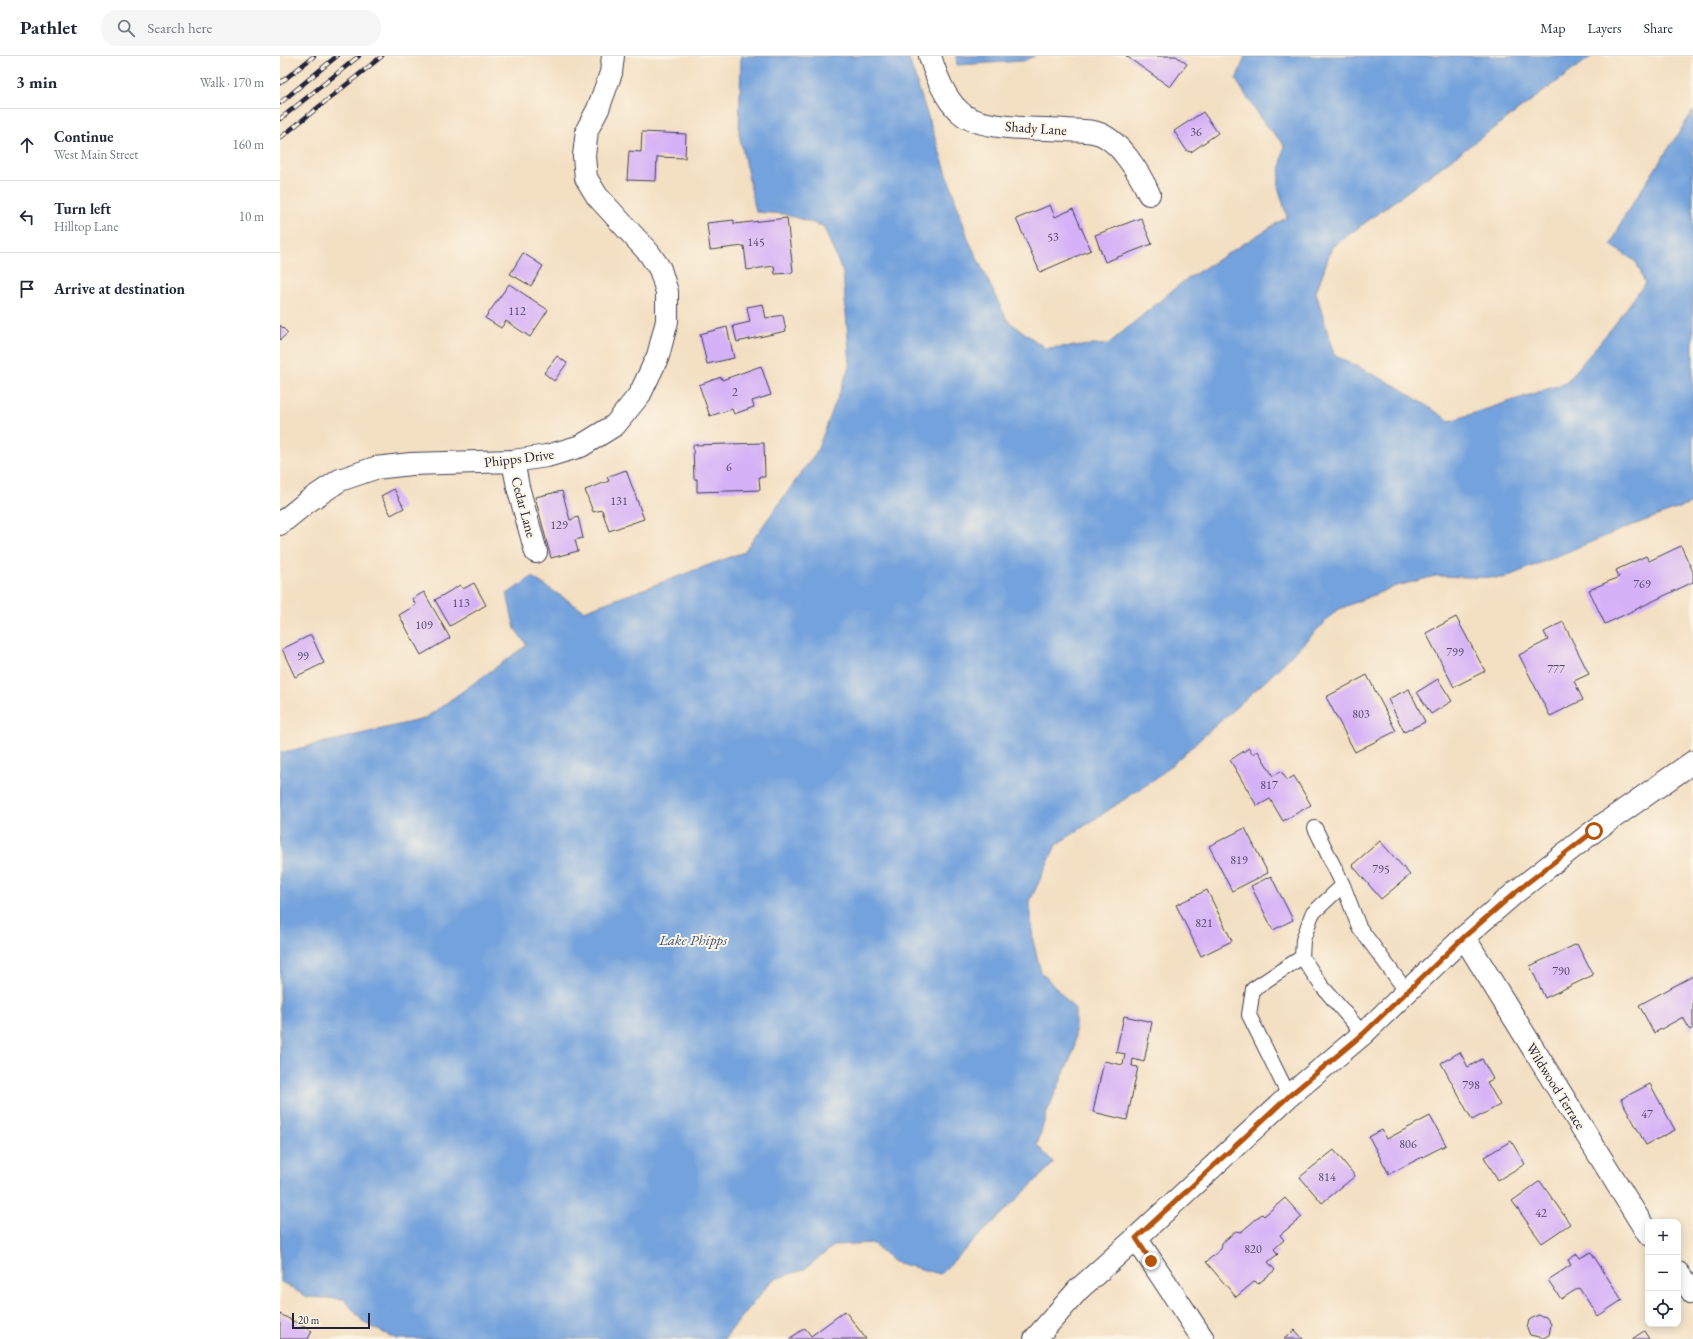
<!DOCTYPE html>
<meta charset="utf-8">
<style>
:root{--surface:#fff;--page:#f6f6f7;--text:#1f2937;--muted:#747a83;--line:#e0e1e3}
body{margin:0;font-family:"EB Garamond",serif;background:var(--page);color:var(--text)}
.controls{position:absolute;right:12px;bottom:12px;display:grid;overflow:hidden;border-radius:8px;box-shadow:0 2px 10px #0003}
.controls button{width:36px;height:36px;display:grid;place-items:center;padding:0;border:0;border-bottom:1px solid var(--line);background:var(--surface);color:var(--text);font:20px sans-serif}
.scale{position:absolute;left:12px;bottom:10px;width:78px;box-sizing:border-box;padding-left:4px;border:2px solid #22223b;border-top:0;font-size:11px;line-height:14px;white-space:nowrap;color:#22223b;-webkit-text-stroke:3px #fcf5e5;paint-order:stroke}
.stop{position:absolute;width:12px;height:12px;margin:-9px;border:3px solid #b45309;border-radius:50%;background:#fff}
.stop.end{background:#b45309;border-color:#fff;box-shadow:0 1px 4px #0008}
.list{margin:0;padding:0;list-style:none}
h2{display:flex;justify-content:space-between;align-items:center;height:52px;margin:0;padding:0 16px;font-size:17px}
h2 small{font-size:13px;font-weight:400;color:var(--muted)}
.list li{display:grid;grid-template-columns:26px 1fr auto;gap:12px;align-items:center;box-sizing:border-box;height:72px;padding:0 16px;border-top:1px solid var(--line)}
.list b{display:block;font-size:15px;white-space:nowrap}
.list p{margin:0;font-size:13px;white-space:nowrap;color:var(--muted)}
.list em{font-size:13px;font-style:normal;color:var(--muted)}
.icon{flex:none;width:22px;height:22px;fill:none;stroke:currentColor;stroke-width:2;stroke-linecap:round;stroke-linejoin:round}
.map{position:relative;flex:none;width:1413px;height:1283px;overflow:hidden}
header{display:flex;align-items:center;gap:24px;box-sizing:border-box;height:56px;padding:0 20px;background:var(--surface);border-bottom:1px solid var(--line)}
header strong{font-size:19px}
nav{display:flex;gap:22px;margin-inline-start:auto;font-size:14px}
.search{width:280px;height:36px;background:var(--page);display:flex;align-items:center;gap:10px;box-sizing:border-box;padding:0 14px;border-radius:16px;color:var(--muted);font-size:15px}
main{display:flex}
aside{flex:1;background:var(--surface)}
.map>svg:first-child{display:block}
.water{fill:#73a2dc;stroke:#4a628c}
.building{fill:#d5b1f7}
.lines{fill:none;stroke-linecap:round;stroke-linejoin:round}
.lane-casing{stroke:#413e4f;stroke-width:16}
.street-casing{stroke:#413e4f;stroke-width:24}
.secondary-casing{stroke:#413e4f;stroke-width:24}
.lane{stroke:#fff;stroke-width:14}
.street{stroke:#fff;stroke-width:22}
.secondary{stroke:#fff;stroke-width:22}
.rail-casing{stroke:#22223b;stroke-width:4.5}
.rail{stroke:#fcf5e5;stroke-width:3;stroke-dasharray:9;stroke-linecap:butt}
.route{stroke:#b45309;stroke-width:5}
.labels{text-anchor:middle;stroke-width:4;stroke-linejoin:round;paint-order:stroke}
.number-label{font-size:12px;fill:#4f466a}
.street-label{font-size:14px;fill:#22223b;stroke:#fcf5e5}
.water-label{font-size:15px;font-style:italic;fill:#42557b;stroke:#fcf5e5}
</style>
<header>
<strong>Pathlet</strong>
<div class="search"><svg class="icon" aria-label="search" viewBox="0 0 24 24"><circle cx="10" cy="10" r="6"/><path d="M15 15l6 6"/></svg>Search here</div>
<nav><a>Map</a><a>Layers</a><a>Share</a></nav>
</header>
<main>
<aside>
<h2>3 min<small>Walk · 170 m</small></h2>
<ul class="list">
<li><svg class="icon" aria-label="ahead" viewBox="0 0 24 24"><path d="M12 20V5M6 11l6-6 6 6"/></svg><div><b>Continue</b><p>West Main Street</p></div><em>160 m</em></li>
<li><svg class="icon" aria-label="left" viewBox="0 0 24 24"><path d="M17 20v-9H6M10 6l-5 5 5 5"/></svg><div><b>Turn left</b><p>Hilltop Lane</p></div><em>10 m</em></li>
<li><svg class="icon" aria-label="arrive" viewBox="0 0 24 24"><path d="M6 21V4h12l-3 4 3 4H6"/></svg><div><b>Arrive at destination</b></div></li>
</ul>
</aside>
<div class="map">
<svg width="1413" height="1283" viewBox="0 0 1413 1283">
<rect width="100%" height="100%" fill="#fcf5e5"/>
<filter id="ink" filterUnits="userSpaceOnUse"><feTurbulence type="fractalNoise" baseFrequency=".025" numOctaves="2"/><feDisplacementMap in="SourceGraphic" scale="8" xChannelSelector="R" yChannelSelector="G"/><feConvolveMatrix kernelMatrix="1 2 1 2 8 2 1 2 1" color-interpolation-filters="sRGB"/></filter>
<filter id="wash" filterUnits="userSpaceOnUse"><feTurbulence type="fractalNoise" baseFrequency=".012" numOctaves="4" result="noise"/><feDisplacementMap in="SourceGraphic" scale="16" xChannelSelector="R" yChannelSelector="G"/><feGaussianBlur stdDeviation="0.9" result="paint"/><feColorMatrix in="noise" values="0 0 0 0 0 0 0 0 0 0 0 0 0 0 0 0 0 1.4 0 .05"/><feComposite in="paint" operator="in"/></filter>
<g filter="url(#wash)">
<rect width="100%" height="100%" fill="#f3dfc2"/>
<path class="water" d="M461 0H628L689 185 727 264 765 292 828 288 905 224 1007 161 998 130 1004 89 980 62 956 24 965 0H1312L1052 191 1036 236 1054 299 1116 330 1170 365 1286 327 1335 268 1365 227 1356 206 1331 189 1345 159 1413 55V447L1345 472 1224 522 1155 520 1113 531 1057 554 991 620 878 721 776 789 750 845 753 885 761 916 795 953V992L767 1056 757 1089 774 1107 660 1218 614 1206 592 1187 555 1189 523 1214 492 1224 444 1283H116L84 1267 64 1243 27 1241 0 1225V697L144 663 247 589 235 573 227 538 252 521 304 555 464 496 537 395 570 309 563 217 543 170 504 158 476 156 459 78Z
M676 0H755L743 5 677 9Z"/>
<g id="blocks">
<path class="building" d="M846 0H896L907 8 890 31Z
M923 56 938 77 911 96 907 95 894 75Z
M362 76 406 78 405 102 377 101 376 125 347 124 349 95 361 96Z
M770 149 775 161 793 153 811 194 760 216 736 163Z
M507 162 513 215 511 217 495 218 494 210 467 214 464 190 430 194 427 167 454 164V168Z
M861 162 872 188 825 206 815 179Z
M243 197 263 210 251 230 230 218Z
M229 228 268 254 250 281 226 265 221 272 205 262Z
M483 248 486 262 503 259 506 275 457 286 453 270 470 266 467 251Z
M0 269 8 277 0 284Z
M447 271 454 302 427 308 420 278Z
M277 300 287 307 274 325 264 317Z
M481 310 491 339 472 345 474 351 454 358 452 353 430 360 419 329 441 321 442 324Z
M484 387 485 421H479L480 434 417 436V423H414L413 389Z
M346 414 364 463 329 475 322 454 313 456 305 434 329 425 327 421Z
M114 433 124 452 111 459 101 440Z
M282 435 290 464 298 461 303 482 295 484 298 495 271 502 255 441Z
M1401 490 1413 516V526L1325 568 1309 534 1339 521 1336 514 1366 500 1369 505Z
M194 527 206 549 170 570 155 544 180 529 183 533Z
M144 536 170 582 141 599 119 559 136 549 132 543Z
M1176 561 1205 615 1174 631 1146 577Z
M1283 566 1309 618 1294 625 1303 644 1270 660 1239 599 1268 584 1264 576Z
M31 579 44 607 15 621 2 593Z
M1087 619 1116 675 1075 696 1046 641Z
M1158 623 1172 645 1151 658 1137 636Z
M1129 633 1145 666 1124 676 1108 643Z
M969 692 972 698 978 695 993 720 1001 715 1007 724 1014 720 1031 749 1003 765 990 743 977 750 950 704Z
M965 772 988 817 952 835 929 790Z
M1100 785 1130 819 1101 843 1072 809Z
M991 820 1013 864 993 874 971 830Z
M927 834 952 885 921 900 896 849Z
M1297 888 1313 919 1265 942 1250 910Z
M1413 920V972L1410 974 1403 961 1374 977 1359 949Z
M844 960 872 966 864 1006 853 1003 852 1010 858 1011 847 1064 813 1056 824 1005 843 1009 845 998 836 996Z
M1180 996 1188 1011 1202 1003 1213 1023 1207 1026 1220 1049 1192 1064 1161 1007Z
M1370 1028 1395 1074 1366 1089 1341 1043Z
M1150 1060 1166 1089 1109 1118 1089 1081 1102 1074 1107 1083Z
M1231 1085 1245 1108 1218 1124 1204 1101Z
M1054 1094 1075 1120 1042 1147 1020 1121Z
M1260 1125 1290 1168 1262 1187 1232 1145Z
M1005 1142 1022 1161 1000 1179 1004 1184 994 1193 998 1198 988 1206 995 1214 978 1228 975 1225 956 1241 926 1206 941 1193 942 1187 956 1175 961 1176 982 1158 984 1160Z
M1311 1196 1342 1244 1318 1260 1299 1232 1281 1243 1268 1224 1291 1209 1288 1204 1297 1198 1300 1202Z
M565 1255 586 1283H509L525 1272 531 1280Z
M0 1258 32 1275 28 1283H0Z
M1258 1259 1266 1261 1271 1268 1269 1279 1263 1282 1250 1279 1247 1272 1249 1264Z
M1015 1274 1023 1283H1004Z
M1364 1275 1369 1283H1352Z"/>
</g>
</g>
<g filter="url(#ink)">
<use href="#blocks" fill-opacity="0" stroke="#413e4f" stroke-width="1"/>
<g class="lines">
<g class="lane-casing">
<path id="lane" d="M1035 772 1063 829 1079 871 1127 936
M1063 829 1032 858 1023 884 1022 901 1041 929 1083 978
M1009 1040 969 959 973 933 1022 901"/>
</g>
<g class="street-casing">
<path id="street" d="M650 0C656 20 667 48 685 60 707 74 759 72 786 74 796 75 808 74 817 77 839 83 860 118 869 138
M233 405 238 431 256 496
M0 468 27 446 60 424 95 412 131 408 233 405 267 400 301 390 335 369 360 338 378 300 387 265V236L380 213 369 197 317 140 306 122 304 100 307 74 318 53 331 17 333 0
M1184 881 1368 1178
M856 1182 923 1283
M1398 1217 1413 1237"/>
</g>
<g class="secondary-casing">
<path id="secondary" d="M755 1283 798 1234 856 1182 1009 1040 1083 978 1184 881 1237 835 1314 775 1413 706"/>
</g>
<use href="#lane" class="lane"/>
<use href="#street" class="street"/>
<use href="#secondary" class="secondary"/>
<g class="rail-casing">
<path id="rail" d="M0 27 34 0
M0 47 57 0
M0 63 79 0
M0 82 102 0"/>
</g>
<use href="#rail" class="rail"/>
</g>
</g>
<g class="lines" filter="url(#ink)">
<path class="route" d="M871 1205 856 1182 1009 1040 1083 978 1184 881 1237 835 1314 775"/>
</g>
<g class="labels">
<g class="number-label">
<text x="916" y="80">36</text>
<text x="773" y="185">53</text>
<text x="476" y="190">145</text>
<text x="237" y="259">112</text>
<text x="455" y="340">2</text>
<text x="449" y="415">6</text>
<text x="339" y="449">131</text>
<text x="279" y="473">129</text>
<text x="1362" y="532">769</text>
<text x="181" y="551">113</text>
<text x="144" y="573">109</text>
<text x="1175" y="600">799</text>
<text x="23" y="604">99</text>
<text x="1276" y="617">777</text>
<text x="1081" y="662">803</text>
<text x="989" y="733">817</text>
<text x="959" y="808">819</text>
<text x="1101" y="817">795</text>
<text x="924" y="871">821</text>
<text x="1281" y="919">790</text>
<text x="1191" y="1033">798</text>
<text x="1367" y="1062">47</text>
<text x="1128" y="1092">806</text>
<text x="1047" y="1125">814</text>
<text x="1261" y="1161">42</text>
<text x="973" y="1197">820</text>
</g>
<g class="street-label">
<text transform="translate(756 72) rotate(4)" y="5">Shady Lane</text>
<text transform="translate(239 402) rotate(-7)" y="5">Phipps Drive</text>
<text transform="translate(244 451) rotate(75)" y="5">Cedar Lane</text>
<text transform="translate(1276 1030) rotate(58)" y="5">Wildwood Terrace</text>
</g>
<g class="water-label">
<text x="413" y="889">Lake Phipps</text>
</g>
</g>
</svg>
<div class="controls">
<button>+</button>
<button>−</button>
<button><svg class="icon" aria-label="locate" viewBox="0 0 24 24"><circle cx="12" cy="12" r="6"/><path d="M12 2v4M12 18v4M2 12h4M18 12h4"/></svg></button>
</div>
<div class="scale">20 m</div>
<div class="stop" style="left:1314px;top:775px"></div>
<div class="stop end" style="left:871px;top:1205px"></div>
</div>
</main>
